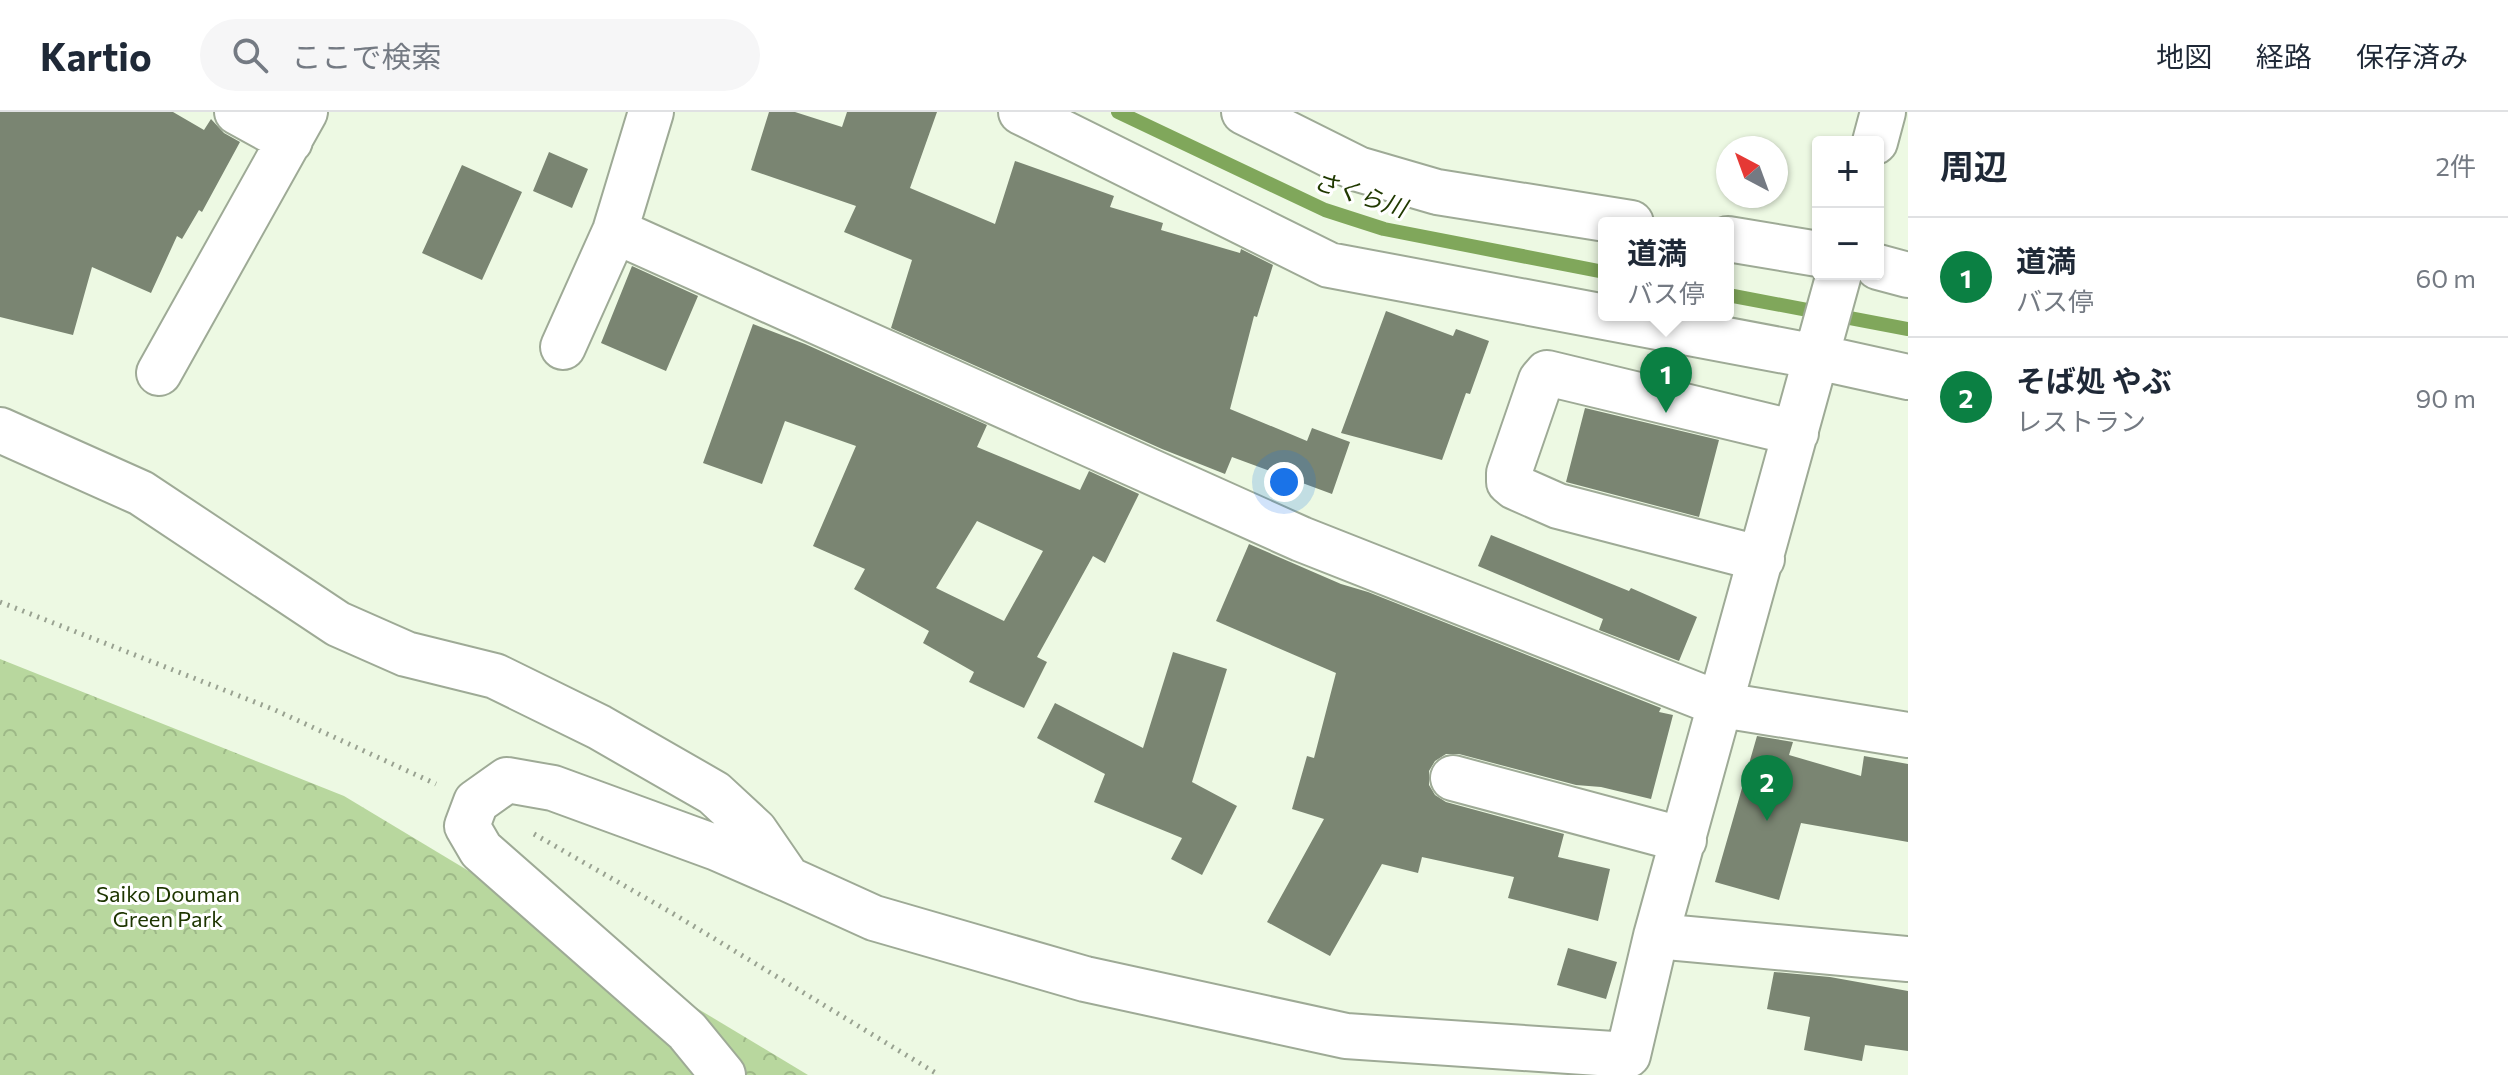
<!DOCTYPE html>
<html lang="ja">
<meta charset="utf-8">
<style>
:root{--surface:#fff;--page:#f6f6f7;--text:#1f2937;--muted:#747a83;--line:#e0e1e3;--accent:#0b8043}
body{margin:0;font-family:Commissioner,"Noto Sans JP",sans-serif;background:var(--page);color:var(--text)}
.controls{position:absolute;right:24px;top:24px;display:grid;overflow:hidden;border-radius:8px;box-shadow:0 2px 6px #0004}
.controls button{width:72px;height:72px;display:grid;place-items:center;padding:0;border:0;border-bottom:2px solid var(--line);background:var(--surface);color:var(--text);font:40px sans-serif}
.compass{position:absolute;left:1716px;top:24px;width:72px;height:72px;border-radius:50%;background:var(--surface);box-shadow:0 2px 6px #0004;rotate:319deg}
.you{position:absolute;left:1284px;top:370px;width:28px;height:28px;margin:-20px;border:6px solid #fff;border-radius:50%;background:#1a73e8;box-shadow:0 0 0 12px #1a73e833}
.badge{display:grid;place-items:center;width:52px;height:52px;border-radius:50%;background:var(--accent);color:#fff;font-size:26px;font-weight:700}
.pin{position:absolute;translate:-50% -66px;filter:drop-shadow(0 2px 4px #0008)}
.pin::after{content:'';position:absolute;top:42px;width:28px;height:24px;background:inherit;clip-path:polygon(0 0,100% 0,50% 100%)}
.popup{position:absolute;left:1598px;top:105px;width:136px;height:104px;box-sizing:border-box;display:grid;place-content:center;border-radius:8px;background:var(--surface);filter:drop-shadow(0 2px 6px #0005);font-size:26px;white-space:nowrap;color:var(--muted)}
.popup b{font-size:30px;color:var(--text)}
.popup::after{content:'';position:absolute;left:50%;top:100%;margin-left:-16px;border:16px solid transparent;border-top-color:var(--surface)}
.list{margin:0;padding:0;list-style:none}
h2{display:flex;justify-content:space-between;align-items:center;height:104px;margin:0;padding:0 32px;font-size:34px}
h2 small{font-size:26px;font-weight:400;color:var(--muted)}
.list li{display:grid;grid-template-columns:52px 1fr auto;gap:24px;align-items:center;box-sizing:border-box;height:120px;padding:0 32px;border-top:2px solid var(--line)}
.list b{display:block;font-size:30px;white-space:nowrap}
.list p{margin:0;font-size:26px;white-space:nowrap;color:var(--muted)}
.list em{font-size:26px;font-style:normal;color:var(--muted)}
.icon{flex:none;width:44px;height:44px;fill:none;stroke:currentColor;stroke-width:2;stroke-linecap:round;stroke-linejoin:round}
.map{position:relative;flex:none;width:1908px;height:963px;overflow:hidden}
header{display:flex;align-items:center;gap:48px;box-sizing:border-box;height:112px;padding:0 40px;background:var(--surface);border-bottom:2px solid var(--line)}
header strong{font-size:38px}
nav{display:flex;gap:44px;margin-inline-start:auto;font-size:28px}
.search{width:560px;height:72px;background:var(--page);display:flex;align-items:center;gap:20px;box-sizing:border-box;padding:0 28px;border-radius:44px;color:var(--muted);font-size:30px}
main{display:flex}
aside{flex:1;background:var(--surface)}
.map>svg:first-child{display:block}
.park{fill:url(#park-crowns)}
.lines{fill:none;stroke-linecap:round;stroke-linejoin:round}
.stream{stroke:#80a75b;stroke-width:14}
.building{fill:#7a8572;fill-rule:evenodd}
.minor-casing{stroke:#9eaa96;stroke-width:48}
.path{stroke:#99a291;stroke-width:5;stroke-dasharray:2 6;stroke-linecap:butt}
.minor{stroke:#fff;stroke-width:44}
.labels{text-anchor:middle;stroke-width:6;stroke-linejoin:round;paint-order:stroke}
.park-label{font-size:22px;fill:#1d3500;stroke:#fff}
.water-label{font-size:24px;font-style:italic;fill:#203900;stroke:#fff}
</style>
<header>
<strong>Kartio</strong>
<div class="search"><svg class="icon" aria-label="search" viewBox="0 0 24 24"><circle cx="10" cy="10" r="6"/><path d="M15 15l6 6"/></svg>ここで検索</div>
<nav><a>地図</a><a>経路</a><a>保存済み</a></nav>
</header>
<main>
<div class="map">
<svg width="1908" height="963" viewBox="0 0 1908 963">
<defs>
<pattern id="park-crowns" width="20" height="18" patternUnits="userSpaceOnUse" patternTransform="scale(2)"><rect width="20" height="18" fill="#b8d79e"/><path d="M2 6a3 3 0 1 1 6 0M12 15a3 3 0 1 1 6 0" fill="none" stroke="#9db887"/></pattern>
</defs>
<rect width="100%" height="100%" fill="#edf9e3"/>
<path class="park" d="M0 547 344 684 808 963H0Z"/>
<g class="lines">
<path class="stream" d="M1118 0 1325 98 1384 117 1604 160
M1728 183 1908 217"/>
</g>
<path class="building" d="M0 0H173L204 18 211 7 224 21 240 30 202 100 199 98 182 127 177 124 151 181 92 155 73 223 0 205Z
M769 0H795L842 15 847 0H937L910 76 995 112 1015 49 1114 84 1110 95 1163 111 1161 118 1240 141 1241 137 1273 153 1257 205 1254 204 1230 297 1307 329 1312 316 1350 330 1332 382 1232 345 1225 362 1162 337 891 216 912 148 844 120 856 94 751 58Z
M549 40 588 57 572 96 533 79Z
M462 53 522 80 482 168 422 141Z
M632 154 698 184 666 259 601 231Z
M1386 199 1453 224 1456 217 1489 229 1470 282 1466 281 1442 348 1341 321Z
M753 212 805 232 987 313 977 335 1080 378 1089 359 1139 382 1105 451 1093 444 1037 545 1047 550 1024 596 969 570 974 560 923 531 929 519 854 477 865 457 813 434 856 334 785 309 762 372 703 351ZM977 409 1043 439 1004 509 936 476Z
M1585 296 1719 328 1699 405 1566 370Z
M1491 423 1629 479 1631 476 1697 505 1679 549 1599 518 1603 507 1478 454Z
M1249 432 1341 472 1368 480 1661 596 1659 600 1673 603 1651 687 1601 675 1576 673 1459 642H1446L1435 649 1429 659V673L1435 683 1446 690 1564 722 1558 745 1610 757 1598 809 1508 786 1514 765 1422 745 1418 761 1382 752 1330 844 1267 810 1324 707 1292 697 1307 644 1314 646 1336 561 1216 509Z
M1173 540 1227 557 1192 670 1237 694 1202 763 1171 747 1182 726 1094 690 1105 662 1037 626 1055 591 1143 636Z
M1757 624 1793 630 1789 643 1861 664 1864 644 1908 652V730L1801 711 1779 788 1715 770Z
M1568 836 1617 850 1606 887 1557 873Z
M1774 860 1830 865 1908 879V939L1865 933 1862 949 1804 938 1810 905 1767 897Z"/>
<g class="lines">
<g class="minor-casing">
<path id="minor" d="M237 0 290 29
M1021 0 1329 153 1817 245 1908 265
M1244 0 1358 57 1437 80 1631 111
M1875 30 1883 0
M615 119 1301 427 1722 593 1908 623
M1728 127 1818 142
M1878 155 1908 163
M563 235 615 119 651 0
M159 261 305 0
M0 318 141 381 338 512 406 542 495 564 599 615 714 681 755 719 788 767 874 806 1085 867 1346 924 1628 943 1656 824 1839 162
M1762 447 1558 394 1515 375 1509 370V361L1541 268 1547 261 1796 321
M1453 666 1684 728
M1656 824 1908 847
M723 963 687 919 481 738 467 714 476 690 507 668 553 676 717 736 788 767"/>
</g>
<path class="path" d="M0 490 275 598 436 672
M534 722 672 801 939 963"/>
<use href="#minor" class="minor"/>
</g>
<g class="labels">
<g class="park-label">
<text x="168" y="790">Saiko Douman<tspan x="168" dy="25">Green Park</tspan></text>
</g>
<g class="water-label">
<text transform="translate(1360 83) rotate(18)" y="8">さくら川</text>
</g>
</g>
</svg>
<div class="controls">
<button>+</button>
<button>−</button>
</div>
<svg class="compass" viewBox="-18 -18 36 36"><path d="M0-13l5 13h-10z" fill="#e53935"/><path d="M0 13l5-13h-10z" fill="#747a83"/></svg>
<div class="you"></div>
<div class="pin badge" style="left:1666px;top:301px">1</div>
<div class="popup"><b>道満</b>バス停</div>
<div class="pin badge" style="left:1767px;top:709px">2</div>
</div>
<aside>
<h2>周辺<small>2件</small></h2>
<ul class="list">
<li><span class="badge">1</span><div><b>道満</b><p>バス停</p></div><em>60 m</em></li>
<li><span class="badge">2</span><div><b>そば処 やぶ</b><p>レストラン</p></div><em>90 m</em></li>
</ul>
</aside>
</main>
